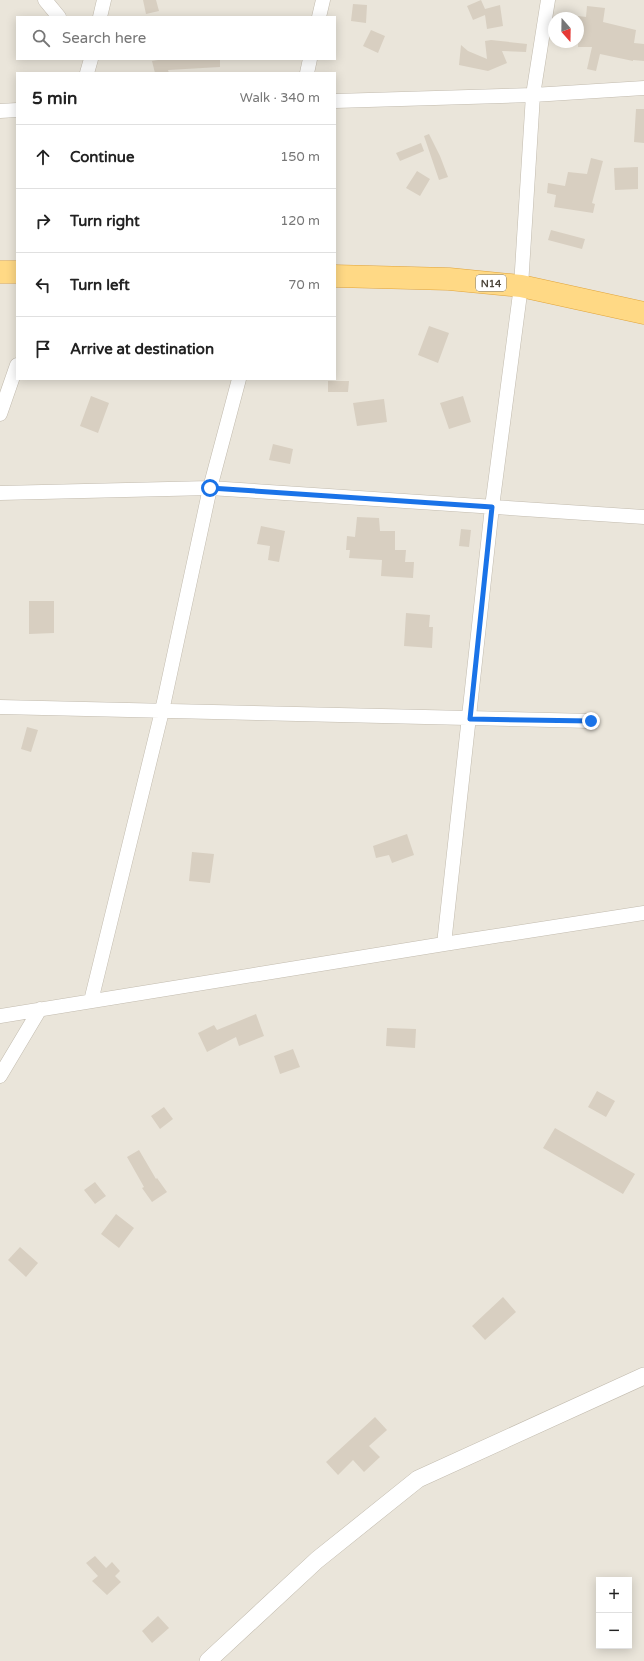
<!DOCTYPE html>
<meta charset="utf-8">
<style>
:root{--surface:#fff;--page:#f6f6f6;--text:#222;--muted:#767676;--line:#e0e0e0}
body{margin:0;font-family:"Varela Round",sans-serif;background:var(--page);color:var(--text)}
.controls{position:absolute;right:12px;bottom:12px;display:grid;overflow:hidden;border-radius:0px;box-shadow:0 2px 10px #0003}
.controls button{width:36px;height:36px;display:grid;place-items:center;padding:0;border:0;border-bottom:1px solid var(--line);background:var(--surface);color:var(--text);font:20px sans-serif}
.compass{position:absolute;left:548px;top:12px;width:36px;height:36px;border-radius:50%;background:var(--surface);box-shadow:0 2px 10px #0003;rotate:160deg}
.stop{position:absolute;width:12px;height:12px;margin:-9px;border:3px solid #1a73e8;border-radius:50%;background:#fff}
.stop.end{background:#1a73e8;border-color:#fff;box-shadow:0 1px 4px #0008}
.list{margin:0;padding:0;list-style:none}
h2{display:flex;justify-content:space-between;align-items:center;height:52px;margin:0;padding:0 16px;font-size:17px}
h2 small{font-size:13px;font-weight:400;color:var(--muted)}
.list li{display:grid;grid-template-columns:26px 1fr auto;gap:12px;align-items:center;box-sizing:border-box;height:64px;padding:0 16px;border-top:1px solid var(--line)}
.list b{display:block;font-size:15px;white-space:nowrap}
.list em{font-size:13px;font-style:normal;color:var(--muted)}
.icon{flex:none;width:22px;height:22px;fill:none;stroke:currentColor;stroke-width:2;stroke-linecap:round;stroke-linejoin:round}
.map{position:relative;flex:none;width:644px;height:1661px;overflow:hidden}
.search{position:absolute;background:var(--surface);box-shadow:0 2px 10px #0003;left:16px;top:16px;width:320px;height:44px;display:flex;align-items:center;gap:10px;box-sizing:border-box;padding:0 14px;border-radius:0px;color:var(--muted);font-size:15px}
.panel{position:absolute;background:var(--surface);box-shadow:0 2px 10px #0003;left:16px;top:72px;width:320px;height:308px;border-radius:0px}
.map>svg:first-child{display:block}
.residential{fill:#eae5da;fill-rule:evenodd}
.building{fill:#d8cfc1}
.lines{fill:none;stroke-linecap:round;stroke-linejoin:round}
.minor-casing{stroke:#c2bbae;stroke-width:15}
.tertiary-casing{stroke:#c2bbae;stroke-width:18}
.trunk-casing{stroke:#e0a43c;stroke-width:23}
.minor{stroke:#fff;stroke-width:14}
.tertiary{stroke:#fff;stroke-width:17}
.trunk{stroke:#ffd985;stroke-width:22}
.route{stroke:#1a73e8;stroke-width:5}
.labels{text-anchor:middle;stroke-width:4;stroke-linejoin:round;paint-order:stroke}
.shield{fill:#fff;stroke:#817c74;stroke-width:1}
.shield-label{font-size:10px;font-weight:bold;fill:#4b4439}
</style>
<div class="map">
<svg width="644" height="1661" viewBox="0 0 644 1661">
<rect width="100%" height="100%" fill="#f6f3ec"/>
<path class="residential" d="M0 0H644V1661H0ZM17 17H335V59H17ZM554 18H578V42H554ZM17 73H335V379H17ZM599 1580H629V1646H599Z"/>
<path class="building" d="M143 0H156L159 11 146 14Z
M481 0 485 9 500 5 503 26 487 29 485 15 473 20 467 6Z
M353 4 367 5 366 23 351 21Z
M587 6 605 8 603 22 636 30 634 43 644 44V61L633 60V61L600 54 596 71 587 69 592 47H578V16L586 17Z
M371 30 385 36 378 53 363 46Z
M491 40 527 44 526 52 502 51 507 63 488 71 459 65 461 45 468 51 487 59 485 41Z
M164 59H220V67L168 70 169 73H155L152 61Z
M636 109H644V143L634 142Z
M429 134 440 156 448 177 439 180 424 136Z
M421 143 424 151 400 161 396 153Z
M591 158 603 161 592 203 595 204 593 213 554 207 556 195 547 193 548 183 565 186 568 172 587 174Z
M638 167V189L615 190 614 168Z
M417 171 430 179 420 196 406 188Z
M551 230 585 239 582 249 548 240Z
M429 326 449 333 438 363 418 355Z
M328 381H349L348 392H328Z
M91 396 109 403 98 433 80 426Z
M463 396 471 422 449 429 440 403Z
M384 399 387 422 357 426 353 403Z
M273 444 293 449 290 464 269 460Z
M357 517 379 518 380 531H395V550H406L405 562H414L413 578 381 576 382 560 349 558 350 550H346L347 536 355 537Z
M261 526 285 531 279 562 268 560 270 546 257 544Z
M461 529 471 530 469 547 459 546Z
M29 601H54V633L29 634Z
M406 613 430 615 429 627H433L432 648 404 646Z
M27 727 38 730 31 752 21 749Z
M407 834 414 855 392 863 389 855 376 858 373 846Z
M192 852 214 854 210 883 189 881Z
M256 1014 264 1036 239 1046 236 1037 207 1052 198 1033 214 1025 217 1030Z
M387 1028 416 1029 415 1048 386 1046Z
M293 1049 300 1067 280 1074 274 1056Z
M597 1091 615 1101 606 1117 588 1107Z
M164 1107 173 1119 160 1129 151 1116Z
M555 1128 635 1174 623 1194 543 1148Z
M139 1150 156 1179 157 1178 167 1192 152 1202 142 1188 144 1187 127 1157Z
M95 1182 106 1196 95 1204 84 1190Z
M116 1214 134 1228 119 1248 101 1234Z
M20 1247 38 1263 26 1277 8 1260Z
M503 1297 516 1312 485 1340 472 1326Z
M375 1417 387 1430 369 1446 380 1457 364 1472 353 1460 338 1475 326 1462Z
M95 1556 106 1568 112 1562 120 1571 115 1576 121 1582 107 1595 92 1581 98 1576 86 1563Z
M158 1616 169 1628 152 1643 142 1631Z"/>
<g class="lines">
<g class="minor-casing">
<path id="minor" d="M45 0 59 17
M100 17 104 0
M319 17 323 0
M87 73 91 59
M307 73 310 59
M335 101 533 95 644 88
M0 111 17 110
M0 414 17 365
M0 493 210 488 644 517
M0 707 591 721
M444 944 644 913
M91 1001 162 711 210 488 239 379
M0 1016 444 944 492 507 521 286 533 95 548 0
M0 1076 40 1009"/>
</g>
<g class="tertiary-casing">
<path id="tertiary" d="M208 1661 317 1560 418 1479 644 1376"/>
</g>
<g class="trunk-casing">
<path id="trunk" d="M0 272H17
M335 276 449 279 521 286 644 313"/>
</g>
<use href="#minor" class="minor"/>
<use href="#tertiary" class="tertiary"/>
<use href="#trunk" class="trunk"/>
</g>
<g class="lines">
<path class="route" d="M210 488 492 507 470 719 591 721"/>
</g>
<g class="labels">
<rect class="shield" x="476" y="275" width="30" height="16" rx="3"/>
<g class="shield-label">
<text x="491" y="287">N14</text>
</g>
</g>
</svg>
<div class="controls">
<button>+</button>
<button>−</button>
</div>
<svg class="compass" viewBox="-18 -18 36 36"><path d="M0-13l5 13h-10z" fill="#e53935"/><path d="M0 13l5-13h-10z" fill="#767676"/></svg>
<div class="stop" style="left:210px;top:488px"></div>
<div class="stop end" style="left:591px;top:721px"></div>
<div class="search"><svg class="icon" aria-label="search" viewBox="0 0 24 24"><circle cx="10" cy="10" r="6"/><path d="M15 15l6 6"/></svg>Search here</div>
<section class="panel">
<h2>5 min<small>Walk · 340 m</small></h2>
<ul class="list">
<li><svg class="icon" aria-label="ahead" viewBox="0 0 24 24"><path d="M12 20V5M6 11l6-6 6 6"/></svg><div><b>Continue</b></div><em>150 m</em></li>
<li><svg class="icon" aria-label="right" viewBox="0 0 24 24"><path d="M7 20v-9h11M14 6l5 5-5 5"/></svg><div><b>Turn right</b></div><em>120 m</em></li>
<li><svg class="icon" aria-label="left" viewBox="0 0 24 24"><path d="M17 20v-9H6M10 6l-5 5 5 5"/></svg><div><b>Turn left</b></div><em>70 m</em></li>
<li><svg class="icon" aria-label="arrive" viewBox="0 0 24 24"><path d="M6 21V4h12l-3 4 3 4H6"/></svg><div><b>Arrive at destination</b></div></li>
</ul>
</section>
</div>
